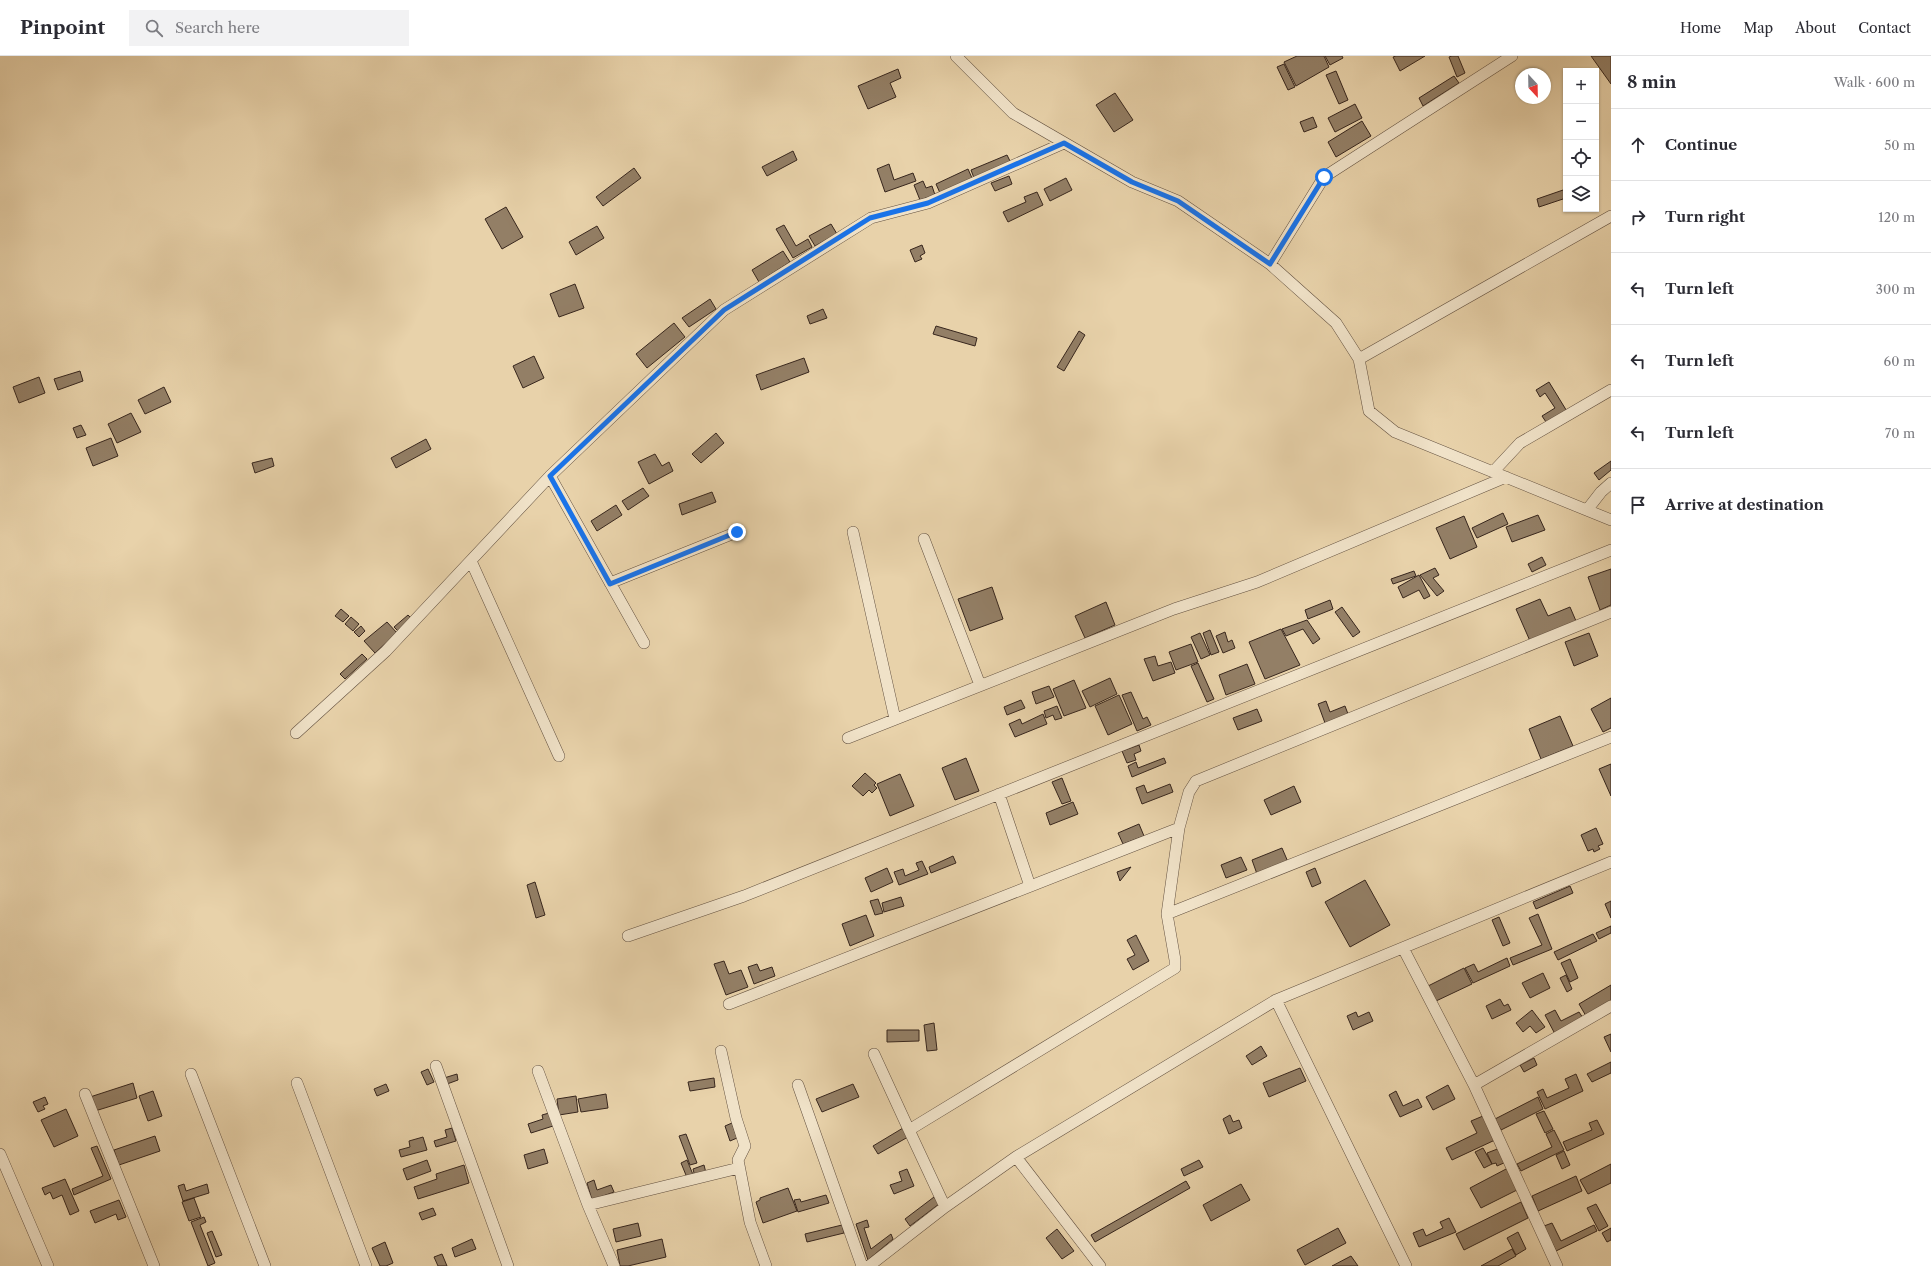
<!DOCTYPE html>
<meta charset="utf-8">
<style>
:root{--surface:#fff;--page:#f2f2f3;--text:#2b2b33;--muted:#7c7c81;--line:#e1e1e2}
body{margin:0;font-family:"Libre Caslon Text",serif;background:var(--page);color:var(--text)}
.controls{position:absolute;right:12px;top:12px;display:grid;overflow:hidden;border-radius:0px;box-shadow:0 1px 3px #0004}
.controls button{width:36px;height:36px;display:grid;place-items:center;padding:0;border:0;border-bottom:1px solid var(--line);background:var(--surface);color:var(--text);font:20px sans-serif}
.compass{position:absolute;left:1515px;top:12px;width:36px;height:36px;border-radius:50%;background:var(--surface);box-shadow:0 1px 3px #0004;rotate:158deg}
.stop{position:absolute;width:12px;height:12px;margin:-9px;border:3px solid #1a73e8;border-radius:50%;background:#fff}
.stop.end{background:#1a73e8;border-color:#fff;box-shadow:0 1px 4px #0008}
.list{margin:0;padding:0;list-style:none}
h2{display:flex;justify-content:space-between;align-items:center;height:52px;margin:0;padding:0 16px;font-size:17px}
h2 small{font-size:13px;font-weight:400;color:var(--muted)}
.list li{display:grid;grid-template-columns:26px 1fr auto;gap:12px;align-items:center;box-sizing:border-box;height:72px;padding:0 16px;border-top:1px solid var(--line)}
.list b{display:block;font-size:15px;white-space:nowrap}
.list em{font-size:13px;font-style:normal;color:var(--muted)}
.icon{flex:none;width:22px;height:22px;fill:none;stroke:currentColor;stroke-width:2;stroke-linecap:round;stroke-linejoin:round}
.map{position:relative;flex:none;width:1611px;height:1210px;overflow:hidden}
header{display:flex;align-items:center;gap:24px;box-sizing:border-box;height:56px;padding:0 20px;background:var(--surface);border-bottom:1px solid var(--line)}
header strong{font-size:19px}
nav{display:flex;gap:22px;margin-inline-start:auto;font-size:14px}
.search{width:280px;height:36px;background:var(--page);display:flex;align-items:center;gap:10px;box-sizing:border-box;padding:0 14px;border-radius:0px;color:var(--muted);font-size:15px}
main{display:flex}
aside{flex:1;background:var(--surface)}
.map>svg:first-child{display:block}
.building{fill:#937f66;stroke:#37261d}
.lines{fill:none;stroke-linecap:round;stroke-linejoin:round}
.minor-casing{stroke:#635140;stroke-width:12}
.minor{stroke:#f0e2c8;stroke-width:11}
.route{stroke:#1a73e8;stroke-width:5}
</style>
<header>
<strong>Pinpoint</strong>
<div class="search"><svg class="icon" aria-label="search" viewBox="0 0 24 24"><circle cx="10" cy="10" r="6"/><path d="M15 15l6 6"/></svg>Search here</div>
<nav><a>Home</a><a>Map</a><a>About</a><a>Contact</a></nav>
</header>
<main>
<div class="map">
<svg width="1611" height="1210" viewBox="0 0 1611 1210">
<rect width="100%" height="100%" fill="#e8d2aa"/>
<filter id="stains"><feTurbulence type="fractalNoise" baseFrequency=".005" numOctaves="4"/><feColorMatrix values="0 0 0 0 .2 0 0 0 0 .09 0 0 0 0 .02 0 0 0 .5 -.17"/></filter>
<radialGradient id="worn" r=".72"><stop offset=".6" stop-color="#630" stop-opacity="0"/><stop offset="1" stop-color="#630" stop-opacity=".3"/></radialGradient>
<path class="building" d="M1297 0H1324L1329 11 1296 30 1284 6Z
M1325 0H1342L1343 2 1330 9Z
M1396 0H1425L1400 15 1393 1Z
M1452 0H1458L1465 17 1457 21 1449 1Z
M1591 0H1611V28Z
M1284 8 1295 31 1288 34 1277 11Z
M898 13 901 22 890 27 896 41 868 53 858 30Z
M1336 15 1348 44 1339 48 1326 19Z
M1454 20 1459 27 1423 50 1419 42Z
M1115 37 1133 64 1114 76 1096 49Z
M1355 48 1362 62 1335 76 1328 62Z
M1313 61 1317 71 1304 76 1300 66Z
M1362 65 1371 80 1336 101 1328 86Z
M793 95 797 104 767 120 762 111Z
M1007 99 1011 107 974 122 971 114Z
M889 108 894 124 913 117 916 125 885 136 877 113Z
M634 112 641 122 603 150 596 141Z
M968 113 972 122 940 137 936 128Z
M1009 120 1012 128 995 135 991 127Z
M1066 122 1072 134 1050 145 1044 133Z
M923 125 926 132 932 130 935 139 920 144 914 129Z
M1566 133V142L1539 151 1537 143Z
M1037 136 1043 149 1008 166 1003 156 1026 146 1024 141Z
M506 151 523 181 502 193 485 163Z
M831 168 837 178 815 190 809 180Z
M784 169 796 190 808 183 812 191 793 202 776 173Z
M597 170 604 182 576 199 569 186Z
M922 189 925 197 920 200 922 203 915 206 910 194Z
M783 195 790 206 759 226 752 214Z
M575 228 584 252 559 261 550 238Z
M710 243 716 253 689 271 682 262Z
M823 253 827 262 810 268 807 260Z
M674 267 685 281 647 312 636 298Z
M936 270 977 282 975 290 933 278Z
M1079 275 1085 279 1064 315 1057 311Z
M534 300 544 322 523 332 513 310Z
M804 302 809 316 761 334 756 319Z
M80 315 83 325 58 334 54 323Z
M39 321 45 337 19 347 13 331Z
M1549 326 1568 357 1548 369 1542 360 1555 352 1545 337 1540 341 1536 334Z
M164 331 171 346 145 358 138 344Z
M131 357 141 376 117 387 108 368Z
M81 369 86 379 77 382 73 372Z
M716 377 724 387 701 407 692 398Z
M111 382 118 400 93 410 86 392Z
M426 383 431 393 396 412 391 402Z
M655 398 662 410 669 406 673 415 649 428 638 406Z
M272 402 274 410 255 417 252 407Z
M1611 405V414L1599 424 1594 417Z
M643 432 649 440 628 454 622 445Z
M712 436 716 446 682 459 679 448Z
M616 449 622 459 597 475 591 465Z
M1503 457 1508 468 1477 482 1472 472Z
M1538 459 1545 474 1512 486 1506 471Z
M1464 460 1477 491 1450 503 1436 472Z
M1542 501 1546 509 1532 516 1528 508Z
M1435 512 1439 519 1433 522 1444 535 1437 540 1420 519Z
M1611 513V549L1600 554 1588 521Z
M1414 515 1416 520 1393 528 1391 523Z
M1419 519 1430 540 1424 543 1419 534 1403 542 1398 531Z
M992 531 1003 563 970 575 958 543Z
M1540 543 1548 560 1570 551 1576 565 1530 585 1516 553Z
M1330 544 1333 553 1308 563 1305 554Z
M1106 546 1115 569 1085 582 1075 560Z
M1342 551 1360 576 1353 581 1335 556Z
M341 553 349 560 343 566 335 560Z
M408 559 414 565 400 577 394 571Z
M351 561 359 568 353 575 345 568Z
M1307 564 1320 583 1313 588 1303 573 1286 580 1282 573Z
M387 566 397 577 375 597 364 585Z
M361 570 365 575 359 581 354 576Z
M1281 573 1300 609 1265 623 1249 586Z
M1210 574 1219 596 1211 599 1203 577Z
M1225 576 1228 586 1232 584 1235 592 1223 597 1216 580Z
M1200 577 1210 599 1201 603 1191 581Z
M1589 577 1598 600 1574 610 1565 586Z
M1191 588 1198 606 1176 614 1169 596Z
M362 598 367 603 345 623 340 618Z
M1155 600 1158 610 1171 606 1175 617 1153 625 1144 603Z
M1198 607 1214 643 1207 646 1191 610Z
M1247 608 1255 628 1226 639 1219 619Z
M1110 622 1117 638 1090 651 1082 635Z
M1074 624 1086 652 1064 660 1053 633Z
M1049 630 1054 641 1036 648 1032 636Z
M1131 636 1143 663 1147 661 1151 669 1137 675 1122 639Z
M1119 639 1132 668 1108 679 1095 650Z
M1611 642V672L1603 676 1591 653Z
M1021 644 1025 652 1007 659 1004 651Z
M1326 645 1330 656 1345 650 1348 658 1325 667 1318 648Z
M1057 650 1062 662 1055 664 1053 659 1046 662 1044 655Z
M1257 653 1262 665 1238 674 1233 662Z
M1043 658 1047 668 1015 681 1009 668 1020 663 1022 668Z
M1560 660 1573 690 1541 703 1529 673Z
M1139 689 1141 695 1134 698 1136 704 1127 707 1122 695Z
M966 702 979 735 955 744 942 712Z
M1164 702 1166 707 1132 721 1128 710 1136 706 1138 712Z
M1611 708V740L1599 713Z
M865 717 876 727 874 729 877 732 872 737 869 734 863 740 852 730Z
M900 718 914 750 890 760 877 728Z
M1062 722 1071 745 1062 748 1052 726Z
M1170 728 1173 736 1142 748 1136 732 1144 729 1147 737Z
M1294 730 1301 746 1271 759 1264 744Z
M1073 746 1078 758 1050 769 1046 757Z
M1139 768 1144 780 1123 788 1118 777Z
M1596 772 1603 788 1598 790 1600 793 1594 796 1593 793 1588 795 1581 779Z
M1282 792 1288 806 1257 818 1252 804Z
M953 800 956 807 931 817 929 811Z
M1241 801 1247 814 1226 822 1221 809Z
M922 805 928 818 899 829 894 816 903 813 905 820 919 814 916 807Z
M1131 811 1120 825 1117 816Z
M887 812 893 826 871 836 865 822Z
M1315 812 1321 827 1312 831 1306 816Z
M1365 824 1390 869 1350 891 1325 846Z
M535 826 545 859 536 862 527 829Z
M1570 830 1573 837 1536 853 1533 846Z
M901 841 904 850 884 856 882 847Z
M878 843 883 857 875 859 870 845Z
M1611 845V862L1605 848Z
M1538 858 1552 893 1513 909 1510 902 1542 889 1529 862Z
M866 859 874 880 850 890 842 868Z
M1499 861 1510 887 1503 890 1492 864Z
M1611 870V877L1599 883 1596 877Z
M1593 878 1597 885 1558 904 1554 896Z
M1136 879 1149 905 1133 914 1127 903 1135 899 1127 884Z
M1507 902 1510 910 1473 927 1465 912 1474 908 1478 916Z
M1570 903 1578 922 1570 926 1561 907Z
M724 905 729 918 741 914 748 931 726 939 714 908Z
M757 908 760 915 772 911 775 920 754 928 748 911Z
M1464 912 1472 928 1436 945 1428 930Z
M1543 917 1550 932 1530 942 1522 927Z
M1566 919 1572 933 1567 936 1560 922Z
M1611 929V945L1586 960 1579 948Z
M1500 943 1504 950 1508 948 1511 954 1492 963 1486 950Z
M1532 954 1545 971 1536 977 1530 970 1523 976 1516 967Z
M1555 954 1561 965 1579 956 1583 962 1555 978 1545 959Z
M1356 956 1358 961 1369 956 1373 965 1353 974 1347 960Z
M934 967 937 994 927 995 924 969Z
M887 974H919V985L887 986Z
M1611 978V996L1604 981Z
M1261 990 1267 1000 1252 1009 1246 1000Z
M1534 1002 1537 1009 1524 1016 1520 1009Z
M1611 1006V1017L1592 1026 1587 1018Z
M1300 1012 1306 1025 1269 1041 1263 1027Z
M428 1013 434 1026 427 1029 421 1016Z
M457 1018 458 1024 447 1028 444 1022Z
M1576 1018 1583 1035 1545 1053 1537 1036 1543 1033 1547 1042 1569 1032 1565 1023Z
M714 1022 715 1031 690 1035 688 1026Z
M133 1027 137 1042 95 1055 90 1041Z
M386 1028 389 1035 377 1040 374 1033Z
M853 1028 859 1041 822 1056 816 1043Z
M1448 1029 1455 1043 1433 1054 1426 1041Z
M153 1035 162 1060 148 1065 139 1040Z
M1396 1035 1403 1050 1418 1043 1422 1051 1400 1061 1389 1039Z
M606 1038 608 1052 581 1056 578 1043Z
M576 1040 578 1056 559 1059 557 1043Z
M45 1041 48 1048 43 1050 45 1053 38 1056 33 1046Z
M1538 1041 1543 1053 1501 1074 1495 1063Z
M66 1053 78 1080 54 1091 41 1064Z
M1544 1055 1553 1073 1545 1077 1536 1058Z
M549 1057 553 1070 531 1077 528 1068 543 1063 542 1059Z
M1230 1059 1233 1066 1239 1064 1242 1072 1229 1078 1223 1063Z
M1483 1060 1495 1084 1452 1104 1446 1092 1477 1077 1471 1065Z
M1597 1064 1604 1078 1567 1095 1563 1086 1592 1074 1589 1067Z
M732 1067 737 1082 730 1085 725 1070Z
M452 1072 456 1085 436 1091 434 1085 447 1081 445 1074Z
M903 1072 908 1081 878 1098 873 1090Z
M1554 1074 1564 1094 1521 1115 1517 1108 1552 1091 1546 1078Z
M686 1078 697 1107 690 1109 679 1080Z
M155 1080 160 1095 119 1109 114 1094Z
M423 1081 427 1094 401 1101 399 1094 410 1091 409 1085Z
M97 1090 111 1123 74 1139 72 1133 103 1120 91 1092Z
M1483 1092 1492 1108 1484 1112 1475 1096Z
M1500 1092 1506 1106 1497 1110 1496 1107 1492 1108 1487 1097Z
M544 1093 548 1107 528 1113 524 1099Z
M1564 1095 1570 1109 1562 1113 1556 1099Z
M427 1104 431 1115 407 1124 403 1113Z
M687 1104 694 1121 688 1124 681 1107Z
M1199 1104 1203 1111 1184 1120 1181 1113Z
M1611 1108V1127L1588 1138 1580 1124Z
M464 1109 469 1127 418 1143 414 1131 437 1123 436 1118Z
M704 1109 706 1117 695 1121 693 1113Z
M1508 1112 1519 1133 1481 1152 1470 1132Z
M907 1113 914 1130 894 1138 890 1129 902 1125 899 1116Z
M1576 1120 1582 1135 1538 1155 1532 1140Z
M65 1123 79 1155 70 1159 62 1139 53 1143 50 1136 45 1139 42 1132Z
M594 1124 597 1134 611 1129 614 1136 592 1144 587 1127Z
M1186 1125 1190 1132 1095 1186 1091 1179Z
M184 1128 186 1135 207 1128 209 1137 183 1145 178 1130Z
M1241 1128 1250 1144 1211 1165 1203 1149Z
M788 1132 797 1155 763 1167 756 1146 760 1144V1142Z
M826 1139 829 1147 798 1156 794 1144 800 1143 801 1146Z
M934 1141 939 1148 910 1170 905 1163Z
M194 1142 201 1161 189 1165 182 1146Z
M119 1144 126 1161 118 1164 116 1158 95 1167 90 1155Z
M1521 1146 1528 1162 1464 1194 1456 1178Z
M1596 1148 1608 1170 1599 1175 1587 1152Z
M433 1152 436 1159 422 1164 419 1157Z
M204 1161 206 1166 200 1169 215 1207 208 1210 191 1166Z
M1449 1162 1456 1176 1419 1191 1413 1177 1423 1173 1426 1180 1443 1172 1440 1166Z
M867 1164 869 1171 864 1172 871 1193 891 1178 893 1183 868 1204 856 1168Z
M638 1167 641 1180 616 1186 613 1173Z
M1552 1167 1561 1185 1594 1169 1597 1175 1556 1195 1544 1170Z
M842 1169 844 1177 807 1186 805 1178Z
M1338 1172 1346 1187 1305 1209 1297 1194Z
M1611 1172V1184L1607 1186 1602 1177Z
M1057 1173 1074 1195 1062 1203 1046 1182Z
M212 1175 222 1199 216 1201 207 1177Z
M1518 1176 1526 1193 1516 1199 1507 1182Z
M472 1183 476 1193 455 1201 452 1192Z
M662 1183 666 1201 628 1210H620L617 1194Z
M385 1186 393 1207 386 1210H380L372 1192Z
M1512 1193 1516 1200 1498 1210H1481Z
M442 1198 447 1210H438L434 1201Z
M1351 1200 1358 1210H1332Z"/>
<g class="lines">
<g class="minor-casing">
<path id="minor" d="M956 0 1013 57 1132 126 1178 145 1270 208 1336 267 1359 303 1369 355 1395 376 1611 464
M1270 208 1324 121 1512 0
M1359 303 1611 160
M1493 416 1520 387 1611 334
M550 420 644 587
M1587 454 1601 436 1611 427
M853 476 895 663
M924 483 980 629
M471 505 559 700
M610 527 737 476
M296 677 386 595 550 420 724 254 871 162 928 147 1064 87
M848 682 1174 553 1257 526 1506 421
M999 738 1030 830
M1167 858 1611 681
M628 880 744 840 1611 494
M1403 892 1474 1029
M1276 944 1406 1210
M729 948 1179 772
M721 995 736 1062 745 1090 738 1104 750 1166 766 1210
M874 998 909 1074
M436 1010 508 1210
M538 1015 588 1149 614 1210
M191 1018 265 1210
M297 1027 366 1210
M798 1029 862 1210
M85 1038 154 1210
M0 1098 48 1210
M1016 1101 1100 1210
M588 1149 739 1112
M945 1151 909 1074 1175 912V904L1167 858 1179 772 1189 736 1196 725 1611 556
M869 1210 945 1151 1016 1101 1276 944 1611 806
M1557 1210 1474 1029 1611 950"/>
</g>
<use href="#minor" class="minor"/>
</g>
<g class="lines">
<path class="route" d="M737 476 610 528 550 420 724 254 870 162 928 147 1064 87 1132 126 1178 145 1270 208 1324 121"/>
</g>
<rect width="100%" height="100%" filter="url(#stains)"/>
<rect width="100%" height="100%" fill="url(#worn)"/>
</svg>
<div class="controls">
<button>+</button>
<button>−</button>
<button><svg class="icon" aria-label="locate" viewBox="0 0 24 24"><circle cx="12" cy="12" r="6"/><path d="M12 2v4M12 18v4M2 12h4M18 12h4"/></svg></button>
<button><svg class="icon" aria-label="layers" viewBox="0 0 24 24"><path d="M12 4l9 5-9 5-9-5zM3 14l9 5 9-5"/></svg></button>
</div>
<svg class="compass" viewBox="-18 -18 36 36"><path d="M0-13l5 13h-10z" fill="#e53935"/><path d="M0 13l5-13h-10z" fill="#7c7c81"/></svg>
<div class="stop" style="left:1324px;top:121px"></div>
<div class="stop end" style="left:737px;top:476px"></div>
</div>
<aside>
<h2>8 min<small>Walk · 600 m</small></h2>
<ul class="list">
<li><svg class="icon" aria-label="ahead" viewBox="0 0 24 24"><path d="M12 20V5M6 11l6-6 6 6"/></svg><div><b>Continue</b></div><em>50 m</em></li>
<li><svg class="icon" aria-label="right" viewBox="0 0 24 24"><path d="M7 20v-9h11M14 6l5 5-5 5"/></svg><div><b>Turn right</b></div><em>120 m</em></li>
<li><svg class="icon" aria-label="left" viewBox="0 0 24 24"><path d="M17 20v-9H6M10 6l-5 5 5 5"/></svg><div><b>Turn left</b></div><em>300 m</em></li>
<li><svg class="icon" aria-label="left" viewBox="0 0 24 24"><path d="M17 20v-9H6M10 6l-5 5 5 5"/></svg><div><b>Turn left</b></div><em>60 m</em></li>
<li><svg class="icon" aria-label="left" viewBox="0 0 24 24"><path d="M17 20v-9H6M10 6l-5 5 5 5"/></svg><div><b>Turn left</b></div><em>70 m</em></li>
<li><svg class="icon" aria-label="arrive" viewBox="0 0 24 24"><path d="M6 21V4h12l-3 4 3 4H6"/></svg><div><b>Arrive at destination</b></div></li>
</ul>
</aside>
</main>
